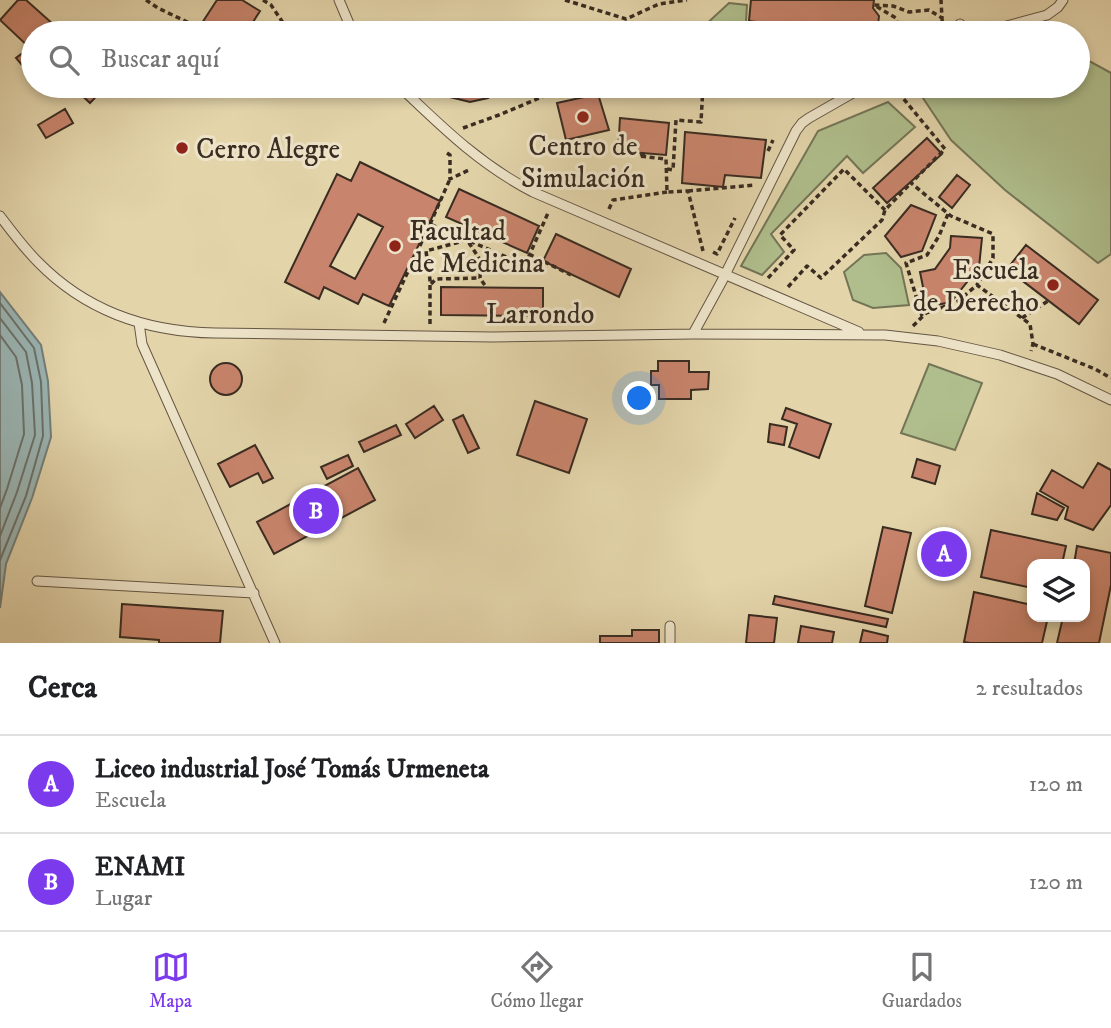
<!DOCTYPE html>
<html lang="es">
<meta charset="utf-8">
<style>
:root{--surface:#fff;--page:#f6f6f6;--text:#202124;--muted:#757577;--line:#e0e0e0;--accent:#7c3aed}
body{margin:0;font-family:"IM FELL DW Pica",serif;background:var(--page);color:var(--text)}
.controls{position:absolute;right:21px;bottom:21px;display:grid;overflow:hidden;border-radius:14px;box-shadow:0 4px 10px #0003}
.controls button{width:63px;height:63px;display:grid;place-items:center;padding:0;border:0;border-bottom:2px solid var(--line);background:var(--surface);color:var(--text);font:35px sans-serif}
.you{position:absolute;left:640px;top:399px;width:24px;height:24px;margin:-18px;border:5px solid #fff;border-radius:50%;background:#1a73e8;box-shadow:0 0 0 10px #1a73e833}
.badge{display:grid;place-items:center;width:46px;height:46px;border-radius:50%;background:var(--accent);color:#fff;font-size:23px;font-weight:700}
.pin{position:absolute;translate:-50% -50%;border:4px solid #fff;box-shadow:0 2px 7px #0006}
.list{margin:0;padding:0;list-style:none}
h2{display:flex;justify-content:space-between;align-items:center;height:91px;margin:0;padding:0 28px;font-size:30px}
h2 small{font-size:23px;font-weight:400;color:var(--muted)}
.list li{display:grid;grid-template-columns:46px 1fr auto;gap:21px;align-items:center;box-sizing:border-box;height:98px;padding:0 28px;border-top:2px solid var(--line)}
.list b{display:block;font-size:26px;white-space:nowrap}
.list p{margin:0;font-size:23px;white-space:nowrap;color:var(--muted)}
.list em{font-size:23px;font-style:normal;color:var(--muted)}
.icon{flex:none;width:38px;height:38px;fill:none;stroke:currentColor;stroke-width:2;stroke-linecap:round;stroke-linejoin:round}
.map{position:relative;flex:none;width:1111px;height:643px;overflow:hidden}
.search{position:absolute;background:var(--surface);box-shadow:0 4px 10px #0003;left:21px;right:21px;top:21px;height:77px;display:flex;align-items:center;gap:18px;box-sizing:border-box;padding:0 24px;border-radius:38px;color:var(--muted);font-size:26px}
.sheet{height:287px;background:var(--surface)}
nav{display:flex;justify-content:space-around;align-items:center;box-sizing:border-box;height:98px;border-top:2px solid var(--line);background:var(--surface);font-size:19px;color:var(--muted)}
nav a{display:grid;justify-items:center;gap:4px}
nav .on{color:var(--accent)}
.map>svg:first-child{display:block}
.green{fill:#afbe8c;stroke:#747556;stroke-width:2}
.water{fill:#9ab5b4;stroke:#737e79;stroke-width:2}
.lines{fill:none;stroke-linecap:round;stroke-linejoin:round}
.shore{stroke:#6a706a;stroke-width:2}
.building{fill:#c8846c;stroke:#392c21;stroke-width:2;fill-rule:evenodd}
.lane-casing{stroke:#645643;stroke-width:11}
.path{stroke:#392c21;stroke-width:3.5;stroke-dasharray:5 3.5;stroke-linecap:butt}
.lane{stroke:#ede3c8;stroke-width:9}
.poi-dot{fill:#8f2418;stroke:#ede3c8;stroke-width:2.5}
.labels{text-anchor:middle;stroke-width:6;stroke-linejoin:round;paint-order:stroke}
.poi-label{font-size:28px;fill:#392c21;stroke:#ede3c8;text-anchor:start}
.street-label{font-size:28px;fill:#392c21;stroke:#ede3c8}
</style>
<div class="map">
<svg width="1111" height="643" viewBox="0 0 1111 643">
<rect width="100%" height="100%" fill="#e3d4aa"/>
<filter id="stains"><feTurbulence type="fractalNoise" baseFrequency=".00286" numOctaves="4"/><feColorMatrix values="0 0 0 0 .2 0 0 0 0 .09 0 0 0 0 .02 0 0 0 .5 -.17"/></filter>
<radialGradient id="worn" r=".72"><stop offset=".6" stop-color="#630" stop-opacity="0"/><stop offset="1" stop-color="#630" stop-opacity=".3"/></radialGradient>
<path class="green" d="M729 3 747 5 746 22 772 26V33H746L702 28Z
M1078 52 1089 61 1111 73V254L1098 263 1005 190 951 140 915 86H1078Z
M888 102 915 127 863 173 847 156 771 234 784 252 762 275 741 266 818 131Z
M886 253 901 268 909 305 873 308 853 300 844 272 864 255Z
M929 364 982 383 955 450 901 433Z"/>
<path class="water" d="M0 292 41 345 48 381 51 437 32 498 6 564 0 608Z"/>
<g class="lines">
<path class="shore" d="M0 303 34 348 41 382 43 436 26 496 0 560
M0 318 26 352 32 383 35 435 17 492 0 536
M0 335 16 357 22 385 24 434 7 489 0 508"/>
</g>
<path class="building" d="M18 0H26L63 33H33V51L0 20Z
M217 0H242L260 11 246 33H218L202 23Z
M751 0H874L873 8 879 16 877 33H840L749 21Z
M24 52 33 63V78L16 58Z
M72 86H106L90 103Z
M439 86H503L488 98 470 102 450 97Z
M598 94 609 130 566 140 557 103Z
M65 109 73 123 46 138 38 125Z
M620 118 669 123 666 155 618 151Z
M685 132 766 140 761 178 725 175 723 187 682 183Z
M927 138 942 154 887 203 873 188Z
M360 162 440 201 389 306 363 294 358 304 324 287 319 299 285 282 337 174 351 181ZM358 214 383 227 355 279 330 266Z
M957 175 970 185 952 208 939 197Z
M459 189 539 226 527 253 446 217Z
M911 205 936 215 922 251 901 257 885 236Z
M556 234 631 269 619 297 543 261Z
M951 236 982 238 979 267 951 302 927 307 920 272 935 269 950 248Z
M1026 245 1098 300 1079 324 1007 269Z
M441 287 543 288V316L441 315Z
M658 361H689V372H709L708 389 691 390V399H659V385H651V371H658Z
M210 379a16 16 0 1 1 32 0a16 16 0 1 1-32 0Z
M535 401 587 419 569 473 517 455Z
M434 406 443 420 415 438 406 424Z
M786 408 831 424 819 458 789 447 797 424 782 419Z
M463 415 479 448 468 453 453 420Z
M770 424 787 427 784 445 768 442Z
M396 425 401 435 364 452 359 442Z
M255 445 273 478 263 483 258 473 230 487 218 464Z
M348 455 353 466 327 479 321 467Z
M917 459 940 466 935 484 912 477Z
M1098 463 1111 470V505L1093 530 1065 519 1068 507 1040 491 1052 470 1083 488Z
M358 468 375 500 274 554 257 522Z
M1037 493 1064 508 1057 520 1032 514Z
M883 527 911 533 892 613 865 606Z
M991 530 1066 546 1062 564H1032V588L981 577Z
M1077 546 1111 553V585L1099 643H1057L1063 617H1085V564H1074Z
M974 592 1032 605V617H1048L1042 643H970L964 642Z
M775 596 888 619 886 627 773 604Z
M122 604 223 611 220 643H159V640L120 637Z
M749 615 777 618 774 643H746Z
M801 626 834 632 832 643H798Z
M632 630H659V643H600V636H632Z
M863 630 888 636 887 643H860Z"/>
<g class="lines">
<g class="lane-casing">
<path id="lane" d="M339 0 353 33
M960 24V33
M981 33 1047 15 1058 7 1063 0
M399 86C442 127 479 164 533 192L859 332
M0 216C12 232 24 248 38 262 86 311 148 332 215 333L492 337 693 334 885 335 938 341 1000 355 1057 374 1111 400
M139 323 142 344 275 643
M693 334 722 281 796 131 802 123 809 118 865 86
M37 581 254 593
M670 643V626"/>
</g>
<path class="path" d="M146 0 158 8 210 33
M263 0 271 5 290 33
M565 0 626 19 659 4 687 0
M942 18 943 33
M897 33 899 32 896 18 874 5 893 6 909 12 929 10 942 18 941 0
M893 86 945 149 911 183 951 216 993 234V258L977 285
M876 95 893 86
M463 128 499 115 568 86
M768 151 773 140
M447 153 450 155V179L471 169
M645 154 639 156 666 159 667 192 688 191 703 251
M667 169 673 170 676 120 701 122 703 86
M688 191 755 185
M609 209 613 200 667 192
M430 224 450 179
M713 252 717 254 735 218
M529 254 571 275
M768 278 794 250 780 235 844 169 885 210
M431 284 436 279 480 278
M788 287 807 266 821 278 882 220 885 210 911 183
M922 316 906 263 927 255 939 236 948 214
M1022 318 1048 301
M384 323 430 224 525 265 548 213
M430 324V280L426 251 467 240 481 261 480 278 486 287
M913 326 926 313 957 302 977 285 1030 324 1033 344 1031 351
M1033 344 1095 369 1111 378"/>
<use href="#lane" class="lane"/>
</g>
<g class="poi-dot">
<circle cx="583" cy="117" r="7"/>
<circle cx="182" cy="148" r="7"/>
<circle cx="395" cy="246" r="7"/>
<circle cx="1053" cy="285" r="7"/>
</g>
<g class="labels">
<g class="poi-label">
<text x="583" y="155" text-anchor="middle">Centro de<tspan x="583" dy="32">Simulación</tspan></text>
<text x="196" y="158">Cerro Alegre</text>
<text x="409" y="240">Facultad<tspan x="409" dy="32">de Medicina</tspan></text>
<text x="1039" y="279" text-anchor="end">Escuela<tspan x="1039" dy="32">de Derecho</tspan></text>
</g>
<g class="street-label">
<text x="540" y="323">Larrondo</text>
</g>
</g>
<rect width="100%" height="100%" filter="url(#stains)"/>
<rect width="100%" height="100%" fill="url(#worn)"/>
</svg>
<div class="controls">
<button><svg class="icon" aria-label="layers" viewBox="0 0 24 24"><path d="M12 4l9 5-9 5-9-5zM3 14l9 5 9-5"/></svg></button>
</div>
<div class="you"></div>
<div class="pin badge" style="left:944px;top:554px">A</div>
<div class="pin badge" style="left:316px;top:511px">B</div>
<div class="search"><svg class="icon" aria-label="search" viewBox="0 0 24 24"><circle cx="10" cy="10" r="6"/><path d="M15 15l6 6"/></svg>Buscar aquí</div>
</div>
<section class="sheet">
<h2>Cerca<small>2 resultados</small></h2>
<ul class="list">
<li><span class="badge">A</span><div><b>Liceo industrial José Tomás Urmeneta</b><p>Escuela</p></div><em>120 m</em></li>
<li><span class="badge">B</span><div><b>ENAMI</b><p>Lugar</p></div><em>120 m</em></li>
</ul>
</section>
<nav>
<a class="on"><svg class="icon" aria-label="map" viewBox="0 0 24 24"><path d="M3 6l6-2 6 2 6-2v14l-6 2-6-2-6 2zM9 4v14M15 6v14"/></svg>Mapa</a>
<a><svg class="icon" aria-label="directions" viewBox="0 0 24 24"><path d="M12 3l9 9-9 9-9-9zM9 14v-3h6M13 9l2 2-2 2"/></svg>Cómo llegar</a>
<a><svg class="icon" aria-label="saved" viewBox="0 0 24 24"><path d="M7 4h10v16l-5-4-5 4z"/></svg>Guardados</a>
</nav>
